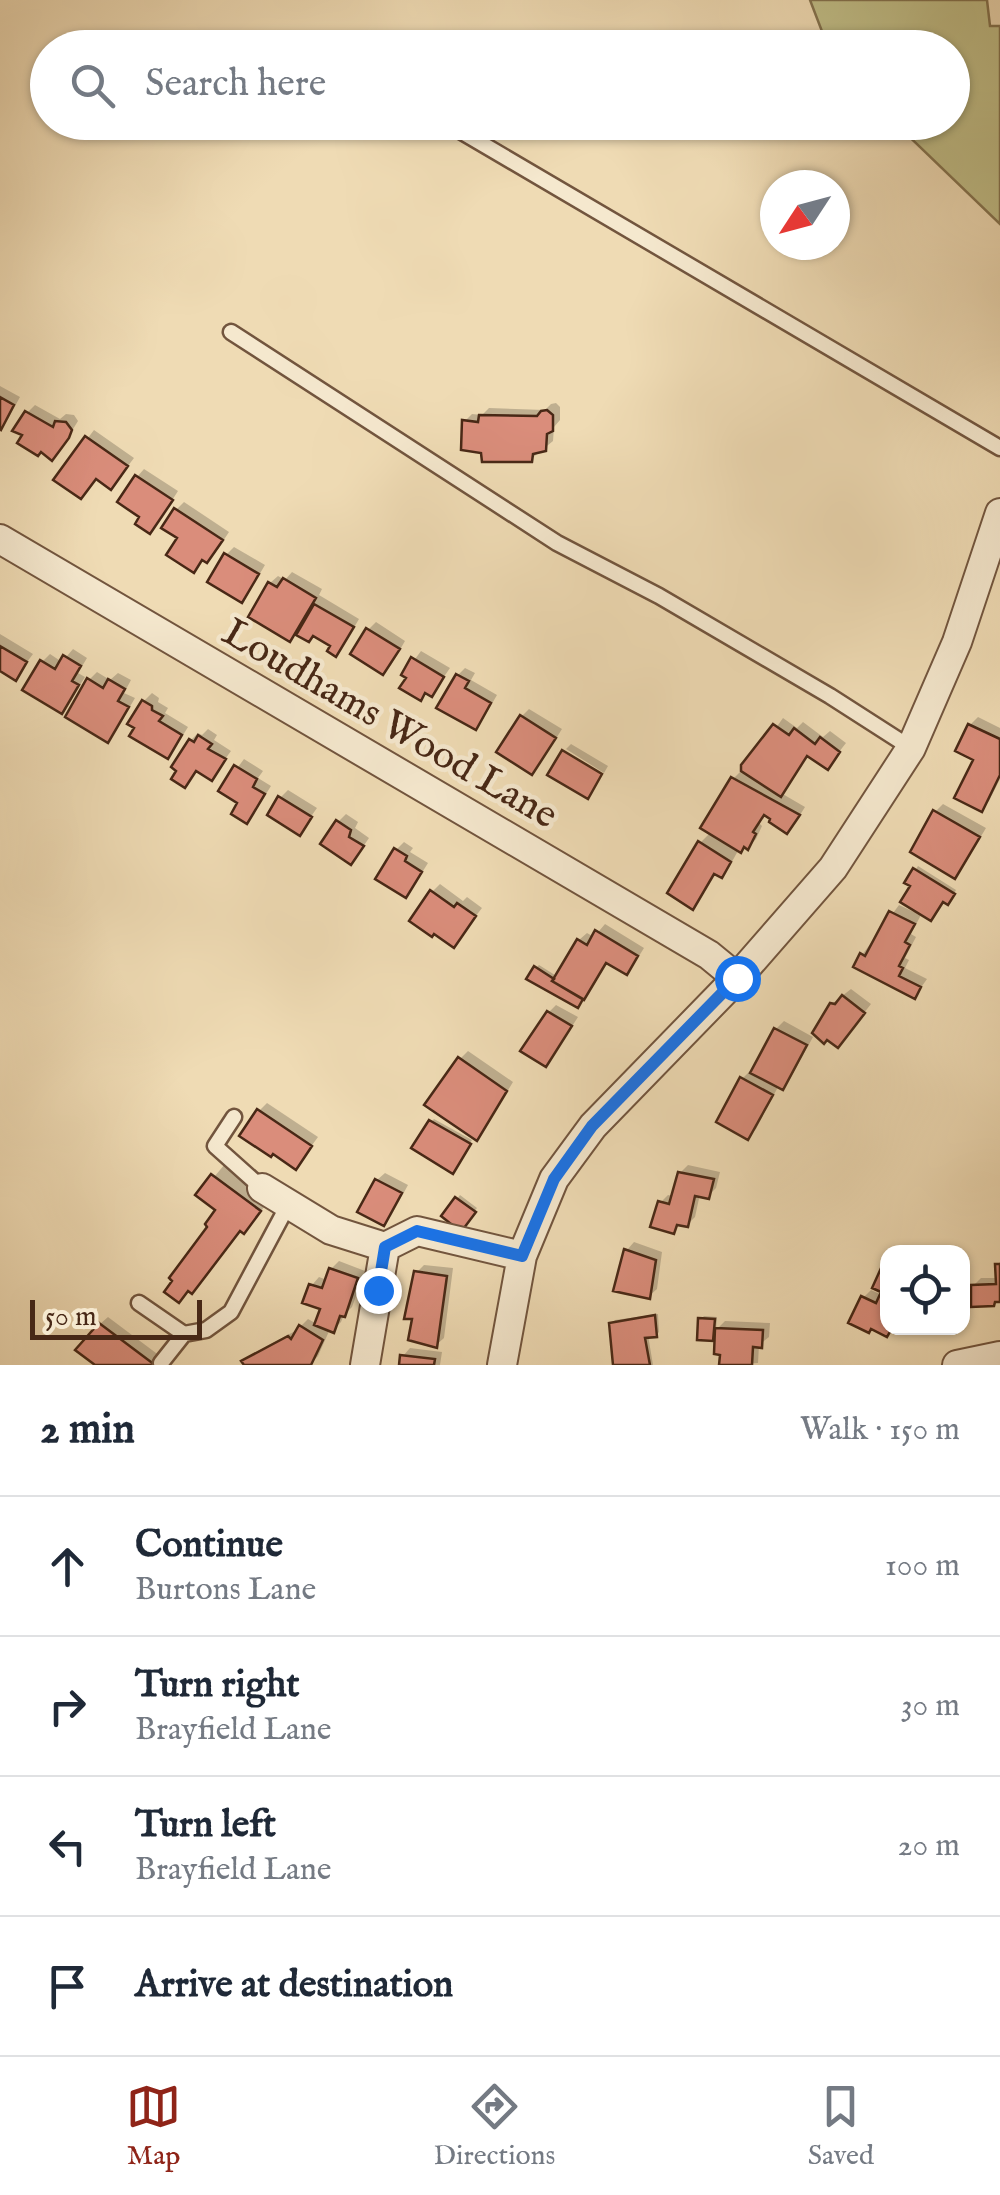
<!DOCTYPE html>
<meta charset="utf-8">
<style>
:root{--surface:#fff;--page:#f6f6f7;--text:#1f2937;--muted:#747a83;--line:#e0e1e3;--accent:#8f2418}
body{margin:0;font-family:"IM FELL English",serif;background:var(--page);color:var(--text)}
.controls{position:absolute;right:30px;bottom:30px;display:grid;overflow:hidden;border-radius:20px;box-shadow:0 2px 8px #0004}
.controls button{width:90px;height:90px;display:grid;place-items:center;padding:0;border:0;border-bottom:2px solid var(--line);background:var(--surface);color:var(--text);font:50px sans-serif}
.compass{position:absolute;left:760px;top:170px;width:90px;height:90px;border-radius:50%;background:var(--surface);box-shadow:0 2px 8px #0004;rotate:234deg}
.scale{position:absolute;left:30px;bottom:25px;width:172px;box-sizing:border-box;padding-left:10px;border:5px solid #482816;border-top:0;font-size:28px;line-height:35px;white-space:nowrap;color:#482816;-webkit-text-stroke:8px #f5e8ce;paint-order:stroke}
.stop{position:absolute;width:30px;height:30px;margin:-22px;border:8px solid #1a73e8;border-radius:50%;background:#fff}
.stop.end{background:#1a73e8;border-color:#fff;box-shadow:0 2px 10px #0008}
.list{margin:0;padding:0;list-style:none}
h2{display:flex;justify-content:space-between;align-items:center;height:130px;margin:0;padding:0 40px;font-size:42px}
h2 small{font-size:32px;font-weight:400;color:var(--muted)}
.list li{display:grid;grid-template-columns:65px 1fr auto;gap:30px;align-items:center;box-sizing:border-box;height:140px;padding:0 40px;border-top:2px solid var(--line)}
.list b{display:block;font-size:38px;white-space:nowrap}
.list p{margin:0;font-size:32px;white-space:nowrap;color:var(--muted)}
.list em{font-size:32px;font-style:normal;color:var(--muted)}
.icon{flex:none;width:55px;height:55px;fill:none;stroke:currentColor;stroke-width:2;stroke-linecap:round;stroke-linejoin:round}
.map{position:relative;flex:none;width:1000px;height:1365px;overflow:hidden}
.search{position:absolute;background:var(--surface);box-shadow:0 2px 8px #0004;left:30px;right:30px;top:30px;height:110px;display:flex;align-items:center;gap:25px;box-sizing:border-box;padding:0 35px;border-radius:55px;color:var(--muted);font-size:38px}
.sheet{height:690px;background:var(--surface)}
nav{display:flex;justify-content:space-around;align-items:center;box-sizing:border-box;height:140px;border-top:2px solid var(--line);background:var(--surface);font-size:28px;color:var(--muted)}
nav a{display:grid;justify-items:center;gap:5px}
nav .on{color:var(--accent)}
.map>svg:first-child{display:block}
.green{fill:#c0be88;stroke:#84734f;stroke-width:2.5}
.shadow{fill:#0003}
.building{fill:#da8d7b;stroke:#482816;stroke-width:2.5}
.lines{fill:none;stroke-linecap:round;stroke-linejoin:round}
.lane-casing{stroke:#72553e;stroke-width:19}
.street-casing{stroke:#72553e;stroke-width:32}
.lane{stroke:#f5e8ce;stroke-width:14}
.street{stroke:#f5e8ce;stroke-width:28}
.route{stroke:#1a73e8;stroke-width:12}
.labels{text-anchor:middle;stroke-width:9;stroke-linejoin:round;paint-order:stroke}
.street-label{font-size:40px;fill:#482816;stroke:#f5e8ce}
</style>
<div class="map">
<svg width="1000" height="1365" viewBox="0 0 1000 1365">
<rect width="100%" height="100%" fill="#efdbb4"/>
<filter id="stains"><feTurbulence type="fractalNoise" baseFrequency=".002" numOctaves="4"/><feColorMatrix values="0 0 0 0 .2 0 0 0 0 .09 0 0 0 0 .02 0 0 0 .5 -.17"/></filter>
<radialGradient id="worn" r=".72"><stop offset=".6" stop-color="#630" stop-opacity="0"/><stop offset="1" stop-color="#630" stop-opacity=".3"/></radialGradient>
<path class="green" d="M810 0H987L990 26H1000V224L895 123 952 122V48L828 47Z"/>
<path class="shadow" d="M0 386 20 397 8 419 0 426Z
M556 403 560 407V420L554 427 553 441 531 459 483 451 464 422 472 414 482 415 489 408 545 410 551 404Z
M35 405 60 419 66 414 74 415 78 421 60 450 27 413Z
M94 430 134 458 118 479 97 477 57 479Z
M144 469 178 491 157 524 150 531 143 516 137 477Z
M184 502 229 532 215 553 207 560 204 558 193 570 180 537 176 510Z
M234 547 265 565 249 592 241 599 226 555Z
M292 572 322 589 319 595 359 619 343 646 336 654 333 645 314 634 308 639 296 632 290 639 251 617 270 583 278 576 285 580Z
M376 622 405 641 391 665 383 672 368 630Z
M0 634 33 654 15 678 0 668Z
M73 649 87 658 78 673 85 677 69 703 62 711 42 662 50 654 62 662Z
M421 651 450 668 432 694 404 674Z
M465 668 475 673 471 680 497 695 483 719 476 727 458 675Z
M97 672 110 680 118 673 131 680 124 693 135 698 115 732 108 739 89 680Z
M152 693 159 698 158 702 168 708 165 713 188 727 175 748 168 756 131 723 144 701Z
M529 709 562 729 540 764 532 772 522 716Z
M978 717 1000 728V779L989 801 981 809 977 759 970 725Z
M783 718 797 728 803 722 823 737 830 731 846 743 828 766 808 754 781 793 805 807 795 823 787 831 766 813 759 823 762 826 756 839 748 847 745 845 739 849 729 867 721 874 716 872 700 899 693 906 700 843 711 832 733 779 741 771 744 773Z
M208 729 217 735 214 740 231 751 212 777 198 769 185 785 191 740 198 733 202 735Z
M571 744 608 766 604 773 566 749Z
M244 759 263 771 258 778 271 786 254 813 246 821 241 802 221 790Z
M288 790 317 808 300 832 280 798Z
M943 804 986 828 962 868 954 876 935 812Z
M346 814 358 822 355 828 369 838 358 854 338 822Z
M404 842 413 848 410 852 428 863 413 887 405 895 396 850Z
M918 866 956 890 951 899 943 900 922 913 911 934 916 937 905 958 909 960 905 968 927 979 915 996 862 955 899 905 914 912 916 909 913 885 908 882Z
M440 884 463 901 467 897 482 908 454 944 432 892Z
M605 924 644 948 634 964 627 972 608 961 591 989 584 997 536 968 539 965 558 977 579 940 587 933 594 937Z
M851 989 871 1004 845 1037 832 1004Z
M556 1005 578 1017 553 1056 546 1063 549 1012Z
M784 1021 813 1037 790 1079 782 1087 779 1085 756 1129 748 1137 742 1079 750 1071 753 1073 776 1029Z
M468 1051 513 1082 484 1130 476 1138 460 1059Z
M267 1103 318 1137 296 1167 259 1111Z
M434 1119 472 1140 455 1168 431 1122Z
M225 1164 271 1198 255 1219 211 1227 218 1210 199 1195Z
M688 1165 720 1172 716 1188 708 1196 700 1194 695 1217 687 1225 681 1223 673 1231 660 1203 668 1195 673 1196 680 1173Z
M385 1173 408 1185 391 1216 384 1223 377 1180Z
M460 1195 477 1208 461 1228 444 1216Z
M634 1242 662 1252 657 1289 649 1296 617 1289 627 1250Z
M339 1261 365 1271 352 1307 344 1315 341 1322 333 1330 330 1329 318 1356 309 1365H247L244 1361 252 1354 297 1330 308 1319 317 1324 323 1308 312 1285 319 1277 327 1280 331 1269Z
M1000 1262V1299L973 1286 981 1278H998L997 1265Z
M424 1265 453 1268 444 1338 436 1345 416 1273Z
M871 1290 886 1297 888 1328H893L887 1334 863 1298Z
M658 1314 659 1332 656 1335H648L653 1365H616L612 1324 615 1320Z
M704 1316 717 1317 716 1330 725 1321 770 1323 769 1337 759 1345 758 1363 722 1365 717 1334 712 1339 701 1319Z
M108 1317 164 1359 159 1365H100V1324Z
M410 1348 442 1352 440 1365H402L403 1356Z"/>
<path class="building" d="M0 397 14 405 1 430 0 429Z
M547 410 553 415V431L547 434 546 451 533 454 532 462H482L481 453 461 450 462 420 478 422 479 415 537 416 541 411Z
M25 411 53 427 55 421 66 422 72 430 69 438 52 461 41 452 38 456 17 443 22 435 12 431Z
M85 436 128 466 111 490 96 479 81 499 53 480Z
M135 475 173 500 150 534 135 524 139 517 117 502Z
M174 508 223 540 207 563 202 560 194 573 166 555 177 538 161 528Z
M224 553 259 574 242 603 207 582Z
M283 578 316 598 290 642 248 617 268 582 277 587Z
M314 604 354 627 336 657 327 651 330 646 313 636 309 642 296 635Z
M366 628 400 649 383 675 350 654Z
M0 646 27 662 16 681 0 671Z
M63 655 81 666 72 681 79 685 62 714 22 690 40 660 55 669Z
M411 657 444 677 432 697 425 693 421 701 399 688 406 678 401 675Z
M456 674 469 681 465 688 491 703 476 730 436 708Z
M87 678 103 688 108 679 125 689 118 701 129 707 108 743 65 717Z
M142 700 152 706V710L163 716 159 721 182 735 168 759 129 736 134 728 127 724Z
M520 715 556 738 532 775 496 752Z
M773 724 789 735 794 728 815 744 820 737 840 752 828 770 807 756 781 797 741 771V765Z
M968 724 1000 739V775L982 812 954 798 973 760 955 751Z
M198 735 212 744 208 749 226 759 212 781 196 771 185 788 171 779 176 771 171 767 189 739 194 742Z
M562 750 602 774 588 799 547 775Z
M234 765 257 779 253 787 265 794 247 824 231 814 237 803 218 791Z
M731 777 800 815 787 834 769 822 770 819 764 815 753 832 756 834 748 850 744 847 741 853 700 828Z
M278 796 312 817 300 836 267 815Z
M933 810 980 837 955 879 910 852Z
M336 820 351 830 349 837 364 846 351 865 320 844Z
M698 841 731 862 722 878 714 874 693 910 667 893Z
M394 848 407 856 405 861 422 872 406 898 375 879Z
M913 868 955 894 948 905 943 902 931 921 900 902 910 886 904 883Z
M430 890 454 907 457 903 476 916 454 948 434 934 432 937 409 921Z
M889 911 915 924 905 942 910 945 899 966 903 968 899 976 921 987 915 999 853 967 860 953 865 956Z
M595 930 638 956 627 975 606 963 584 1000 552 981 577 939 587 945Z
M534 966 554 979 552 981 583 999 578 1008 526 979Z
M842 995 865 1013 838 1048 827 1040 824 1044 812 1033 830 1003 835 1004Z
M547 1011 572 1026 546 1067 520 1051Z
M774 1028 807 1045 783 1090 750 1073Z
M458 1057 507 1091 477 1141 424 1105Z
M740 1077 773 1095 748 1140 716 1122Z
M257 1109 312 1146 296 1170 273 1154 271 1157 239 1136Z
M429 1120 471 1144 453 1174 411 1148Z
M678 1172 714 1179 709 1199 695 1196 688 1227 677 1225 674 1234 650 1227 658 1201 669 1204Z
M211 1174 261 1211 244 1234 240 1231 192 1294 188 1291 179 1303 164 1292 172 1281 169 1278 207 1227 205 1224 215 1210 195 1195Z
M375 1179 402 1193 384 1226 357 1212Z
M455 1197 476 1212 461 1232 441 1216Z
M624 1249 656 1260 650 1299 613 1291Z
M995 1264H1000V1302H995L994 1306 971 1307V1285L996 1284Z
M882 1266 888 1269V1328H892L887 1337 871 1329 869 1333 848 1323 861 1296 876 1303 881 1292 872 1288Z
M329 1268 358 1278 345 1317 340 1316 334 1333 314 1325 320 1309 302 1303 309 1284 322 1288Z
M414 1271 447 1276 437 1348 408 1340 412 1319H404Z
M655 1315 657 1337 645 1338 650 1365H613L609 1323Z
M698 1318 715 1319 713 1341 697 1340Z
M99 1323 155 1365H95L75 1350Z
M299 1325 323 1340 311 1365H244L241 1361 288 1336 291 1339Z
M715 1328 763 1330 762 1348 753 1347 752 1365H719L720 1355 714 1354Z
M400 1355 435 1359 434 1365H399Z"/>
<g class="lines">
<g class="lane-casing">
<path id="lane" d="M445 122 1000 448
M231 332 557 543 659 596 830 696 911 748
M234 1117 215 1146 262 1188
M139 1303 184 1334
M161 1363 184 1334 206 1330 231 1312 288 1205"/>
</g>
<g class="street-casing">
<path id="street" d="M0 539 709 955 737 978
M262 1188 331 1230 385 1247
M365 1365 385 1247 417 1231 522 1256
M502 1365 522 1256 554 1179 593 1126 737 978 833 868 911 748 957 642 1000 513
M957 1365 1000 1356"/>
</g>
<use href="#lane" class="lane"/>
<use href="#street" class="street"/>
</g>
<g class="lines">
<path class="route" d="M378 1290 385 1247 417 1231 522 1256 554 1179 592 1126 737 978"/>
</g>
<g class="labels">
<g class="street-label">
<text transform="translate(391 722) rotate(30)" y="14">Loudhams Wood Lane</text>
</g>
</g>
<rect width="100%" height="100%" filter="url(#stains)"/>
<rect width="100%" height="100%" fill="url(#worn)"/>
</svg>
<div class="controls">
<button><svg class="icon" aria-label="locate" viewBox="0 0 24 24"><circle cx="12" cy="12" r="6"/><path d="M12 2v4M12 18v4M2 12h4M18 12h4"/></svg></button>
</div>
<svg class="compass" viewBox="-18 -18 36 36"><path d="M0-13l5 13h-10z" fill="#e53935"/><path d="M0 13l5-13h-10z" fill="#747a83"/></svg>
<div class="scale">50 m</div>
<div class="stop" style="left:737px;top:978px"></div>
<div class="stop end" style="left:378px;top:1290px"></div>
<div class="search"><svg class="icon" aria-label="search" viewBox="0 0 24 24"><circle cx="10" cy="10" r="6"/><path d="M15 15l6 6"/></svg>Search here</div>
</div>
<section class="sheet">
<h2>2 min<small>Walk · 150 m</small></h2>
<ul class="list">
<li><svg class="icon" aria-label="ahead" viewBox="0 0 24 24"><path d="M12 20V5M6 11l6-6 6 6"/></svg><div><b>Continue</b><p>Burtons Lane</p></div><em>100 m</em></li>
<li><svg class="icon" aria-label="right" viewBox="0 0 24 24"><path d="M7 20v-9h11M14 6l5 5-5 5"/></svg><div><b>Turn right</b><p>Brayfield Lane</p></div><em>30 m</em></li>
<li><svg class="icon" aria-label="left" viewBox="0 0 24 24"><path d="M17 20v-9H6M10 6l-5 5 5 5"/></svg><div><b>Turn left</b><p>Brayfield Lane</p></div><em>20 m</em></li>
<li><svg class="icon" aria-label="arrive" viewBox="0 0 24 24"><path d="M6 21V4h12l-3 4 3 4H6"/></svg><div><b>Arrive at destination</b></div></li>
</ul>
</section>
<nav>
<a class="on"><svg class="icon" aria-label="map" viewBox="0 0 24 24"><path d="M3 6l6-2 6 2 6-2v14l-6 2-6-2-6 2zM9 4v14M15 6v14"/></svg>Map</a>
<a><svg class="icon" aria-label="directions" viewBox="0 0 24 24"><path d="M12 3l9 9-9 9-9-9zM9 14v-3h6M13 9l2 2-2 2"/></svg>Directions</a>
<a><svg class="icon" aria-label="saved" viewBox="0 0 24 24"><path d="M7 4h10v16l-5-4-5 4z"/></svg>Saved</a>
</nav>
